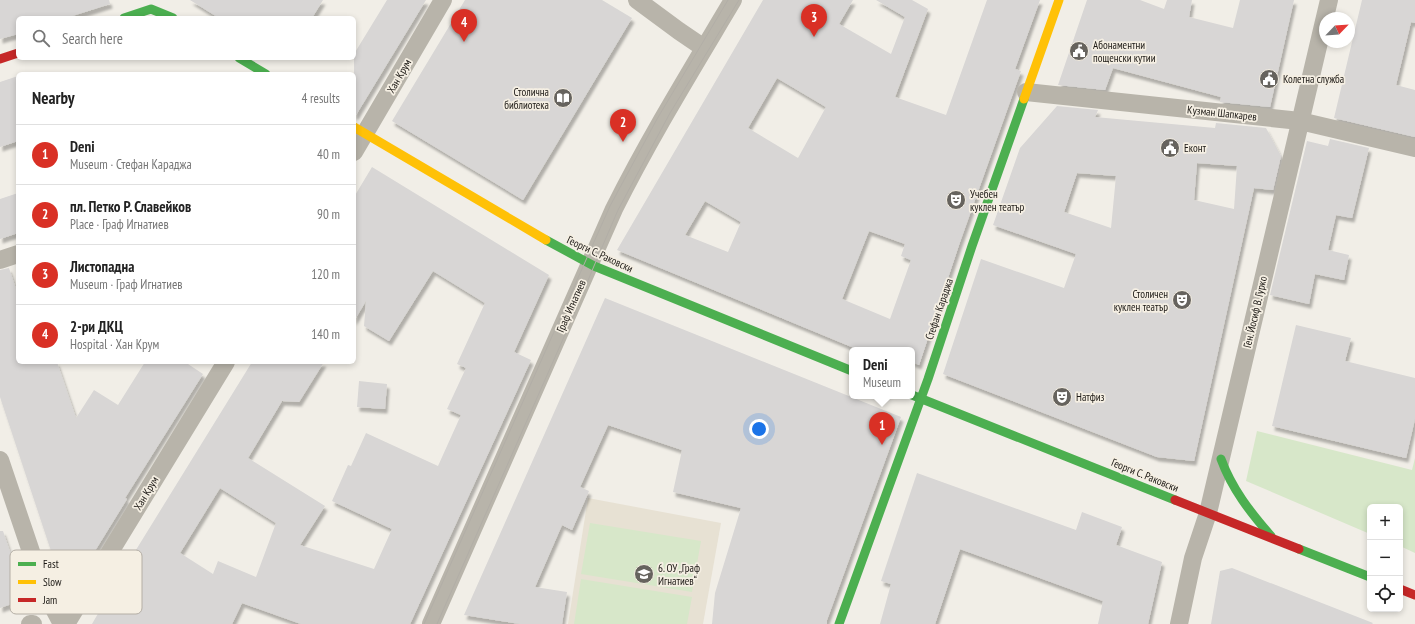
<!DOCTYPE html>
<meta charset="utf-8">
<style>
:root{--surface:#fff;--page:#f6f6f6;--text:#222;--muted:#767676;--line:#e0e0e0;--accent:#d93025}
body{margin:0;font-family:"PT Sans Narrow",sans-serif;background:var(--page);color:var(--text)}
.controls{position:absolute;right:12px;bottom:12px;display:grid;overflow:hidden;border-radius:6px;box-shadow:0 2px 6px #0003}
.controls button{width:36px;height:36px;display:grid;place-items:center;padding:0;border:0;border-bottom:1px solid var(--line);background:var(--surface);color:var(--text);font:20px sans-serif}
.compass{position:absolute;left:1319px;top:12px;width:36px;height:36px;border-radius:50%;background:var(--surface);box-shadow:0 2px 6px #0003;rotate:65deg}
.you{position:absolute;left:759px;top:429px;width:14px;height:14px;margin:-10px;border:3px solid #fff;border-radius:50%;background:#1a73e8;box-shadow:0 0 0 6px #1a73e833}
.badge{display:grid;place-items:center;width:26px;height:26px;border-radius:50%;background:var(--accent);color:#fff;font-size:13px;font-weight:700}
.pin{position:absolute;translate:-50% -33px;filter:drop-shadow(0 1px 2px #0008)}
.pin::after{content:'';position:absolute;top:21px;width:14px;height:12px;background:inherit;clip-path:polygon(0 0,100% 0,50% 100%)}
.popup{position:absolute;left:849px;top:347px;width:66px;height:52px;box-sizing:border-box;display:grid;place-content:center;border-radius:6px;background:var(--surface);filter:drop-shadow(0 1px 3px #0005);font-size:13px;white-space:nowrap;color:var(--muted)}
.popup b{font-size:15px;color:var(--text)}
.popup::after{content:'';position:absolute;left:50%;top:100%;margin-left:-8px;border:8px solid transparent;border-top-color:var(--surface)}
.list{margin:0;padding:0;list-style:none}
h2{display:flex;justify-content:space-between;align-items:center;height:52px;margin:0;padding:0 16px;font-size:17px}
h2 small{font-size:13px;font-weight:400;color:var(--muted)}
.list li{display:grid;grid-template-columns:26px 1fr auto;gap:12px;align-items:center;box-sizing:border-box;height:60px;padding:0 16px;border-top:1px solid var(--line)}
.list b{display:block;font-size:15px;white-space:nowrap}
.list p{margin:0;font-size:13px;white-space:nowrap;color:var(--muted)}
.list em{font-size:13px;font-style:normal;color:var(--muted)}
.icon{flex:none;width:22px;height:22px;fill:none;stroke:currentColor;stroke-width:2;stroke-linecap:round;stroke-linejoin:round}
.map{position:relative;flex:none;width:1415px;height:624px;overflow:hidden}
.search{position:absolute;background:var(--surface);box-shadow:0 2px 6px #0003;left:16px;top:16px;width:340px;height:44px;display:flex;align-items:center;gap:10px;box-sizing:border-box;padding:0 14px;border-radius:6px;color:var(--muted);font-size:15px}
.panel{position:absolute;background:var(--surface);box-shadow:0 2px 6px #0003;left:16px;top:72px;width:340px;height:292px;border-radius:6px}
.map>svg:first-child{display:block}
.built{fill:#e7e1d3}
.green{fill:#d7e7c9}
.building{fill:#d8d6d5;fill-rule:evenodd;filter:url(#shadow)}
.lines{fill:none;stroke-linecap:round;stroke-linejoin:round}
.street{stroke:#b8b4aa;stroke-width:18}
.fast{stroke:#4caf50;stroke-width:9}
.slow{stroke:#ffc107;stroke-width:9}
.jam{stroke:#c62828;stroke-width:9}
.tram{stroke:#b2aea7;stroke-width:1}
.labels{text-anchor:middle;stroke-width:3.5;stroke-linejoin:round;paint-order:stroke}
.poi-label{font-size:11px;fill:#1b1814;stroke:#f5efe3;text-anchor:start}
.street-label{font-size:11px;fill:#1b1814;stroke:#f5efe3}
.key{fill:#f5efe3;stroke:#b4aea5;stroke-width:1}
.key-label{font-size:11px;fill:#1b1814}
</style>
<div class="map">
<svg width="1415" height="624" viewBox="0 0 1415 624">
<defs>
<filter id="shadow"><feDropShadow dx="2.5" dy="4.5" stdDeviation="1" flood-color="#0004"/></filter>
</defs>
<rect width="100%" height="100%" fill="#f1eee7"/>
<path class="built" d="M588 498 721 523 703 624H568Z"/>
<path class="green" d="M1257 431 1412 470 1415 458V553L1400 546V507H1370V534L1246 481Z
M590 523 701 541 692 592 581 574Z
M581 579 692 597 687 624H574Z"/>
<path class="building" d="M0 0H109L110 4 66 18H18V34L0 39Z
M190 0H323L312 18H219Z
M387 0H426L356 115H354V54Z
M465 0H602L632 18 523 200 392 121Z
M763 0H853L839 24 891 54 905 17 876 0H912L928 9 895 97 946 115 987 0H1040L1015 69 1021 71 960 242 919 365 912 362V350H859L617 250ZM777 78 826 107 798 158 748 128ZM705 201 741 222 728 252 685 235ZM869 231 905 244 901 256 911 260 890 319 842 299Z
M1087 0H1140L1164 9 1167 0H1192L1189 17 1233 28 1240 0H1294L1270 107 1220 102 1221 97 1113 68 1105 90 1058 85Z
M1362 0H1415V23L1411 22 1396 85 1415 90V137L1334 118Z
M18 76V141L0 147V82Z
M1057 106 1098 110 1095 117 1215 128 1216 123 1266 128 1281 156 1273 190 1254 188 1194 461 1157 457 943 374 981 259 1064 288 1076 254 993 225 1020 148ZM1197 163 1237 166 1234 209 1194 200ZM1077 173 1116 176 1111 228 1064 212Z
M1330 139 1369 148 1352 218 1336 215 1328 250 1349 255 1344 280 1315 274 1309 304 1270 295 1307 141 1328 146Z
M372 167 549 275 514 352 531 360 410 624H301L242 603 232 624H92L118 579 252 362H324L299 402 282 401 248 458 325 506 300 545 374 569 392 529 332 501 348 465 351 466 366 433 438 466 461 415 447 409 466 368 457 364 485 303 433 271 389 341 364 326 366 301 354 321V197ZM220 488 276 523 256 577 218 561 213 574 180 553Z
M18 193V233L0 239V199Z
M9 268 18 295V362H57L76 418 94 390 118 405 145 362H185L203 374 125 498 127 499 85 567 71 573 55 563 0 397V270Z
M605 298 901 417 827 620V624H712L715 593 741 508 673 492 682 450 608 425 580 487 589 491 572 530 562 525 535 587 567 592 562 624H520L464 615Z
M1296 325 1351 338 1345 361 1415 378V419L1406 458 1272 426Z
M359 381 387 384 385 409 357 407Z
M917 473 1076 530 1082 512 1122 527 1116 545 1162 562 1148 624H1098L1103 601 960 549 935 624H880L891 584 881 581Z
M0 531H3L26 599 0 608Z
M1232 568 1373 623 1372 624H1211L1220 571Z"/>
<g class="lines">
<path class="street" d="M637 0 679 31 704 48
M1026 92 1300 121 1415 148
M354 152 443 0
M0 260 18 254
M0 460 44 590 62 624
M30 624H33
M66 624 226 362
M431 624 614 209C650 137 692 69 733 0
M1179 624 1193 558 1208 513 1329 0"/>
<path class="fast" d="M124 18 151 9 173 18
M239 58 266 74
M546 240 594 266 852 371
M912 395 1175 500
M1221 459C1232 489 1250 512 1271 536
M1299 549 1370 577
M839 624 928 379 972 246 1024 99"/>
<path class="slow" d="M1024 99 1059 0
M354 127 546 240"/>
<path class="jam" d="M0 59 18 53
M1175 500 1299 549
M1400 589 1415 595"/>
<path class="tram" d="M424 624 610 206 657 119 728 0
M437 624 571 321 594 266 618 210 670 113 739 0"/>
</g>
<defs>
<g id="civic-disc" transform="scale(1)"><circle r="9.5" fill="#66635e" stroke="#f5efe3"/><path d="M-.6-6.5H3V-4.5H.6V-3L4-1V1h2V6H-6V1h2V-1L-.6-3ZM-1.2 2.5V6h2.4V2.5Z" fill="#fff"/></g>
<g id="library-disc" transform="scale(1)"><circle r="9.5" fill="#66635e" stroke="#f5efe3"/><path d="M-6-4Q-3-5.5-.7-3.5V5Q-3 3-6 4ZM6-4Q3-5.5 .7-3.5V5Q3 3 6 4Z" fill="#fff"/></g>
<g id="theatre-disc" transform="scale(1)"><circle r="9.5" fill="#66635e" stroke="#f5efe3"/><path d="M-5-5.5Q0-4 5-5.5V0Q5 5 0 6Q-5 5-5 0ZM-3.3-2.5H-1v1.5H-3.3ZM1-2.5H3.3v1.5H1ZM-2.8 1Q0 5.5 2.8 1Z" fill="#fff"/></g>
<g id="school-disc" transform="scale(1)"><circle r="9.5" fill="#66635e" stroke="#f5efe3"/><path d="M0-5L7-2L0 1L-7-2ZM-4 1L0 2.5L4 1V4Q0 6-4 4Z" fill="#fff"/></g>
</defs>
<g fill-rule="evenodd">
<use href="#civic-disc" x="1079" y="51"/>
<use href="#civic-disc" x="1269" y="79"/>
<use href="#library-disc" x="563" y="98"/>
<use href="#civic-disc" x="1170" y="148"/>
<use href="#theatre-disc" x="956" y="200"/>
<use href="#theatre-disc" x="1182" y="300"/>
<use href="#theatre-disc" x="1062" y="397"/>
<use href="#school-disc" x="644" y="574"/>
</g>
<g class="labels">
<g class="poi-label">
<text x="1093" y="49">Абонаментни<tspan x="1093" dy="13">пощенски кутии</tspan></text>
<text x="1283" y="83">Колетна служба</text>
<text x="549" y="96" text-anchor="end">Столична<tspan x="549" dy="13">библиотека</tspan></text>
<text x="1184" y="152">Еконт</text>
<text x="970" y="198">Учебен<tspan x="970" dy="13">куклен театър</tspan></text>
<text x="1168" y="298" text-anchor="end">Столичен<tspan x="1168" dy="13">куклен театър</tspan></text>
<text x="1076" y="401">Натфиз</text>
<text x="658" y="572">6. ОУ „Граф<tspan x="658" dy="13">Игнатиев“</tspan></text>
</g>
<g class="street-label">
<text transform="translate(399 76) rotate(-60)" y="4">Хан Крум</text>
<text transform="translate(1222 113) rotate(6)" y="4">Кузман Шапкарев</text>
<text transform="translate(600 254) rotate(25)" y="4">Георги С. Раковски</text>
<text transform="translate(571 306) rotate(-66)" y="4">Граф Игнатиев</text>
<text transform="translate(939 309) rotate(-71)" y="4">Стефан Караджа</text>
<text transform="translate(1255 312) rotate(-77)" y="4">Ген. Йосиф В. Гурко</text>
<text transform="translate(1145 475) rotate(22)" y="4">Георги С. Раковски</text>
<text transform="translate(146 493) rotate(-59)" y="4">Хан Крум</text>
</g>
</g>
<rect x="10" y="550" width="132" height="64" rx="6" class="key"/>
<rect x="18" y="562" width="18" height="4" fill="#4caf50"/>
<rect x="18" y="580" width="18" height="4" fill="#ffc107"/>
<rect x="18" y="598" width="18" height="4" fill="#c62828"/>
<g class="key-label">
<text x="43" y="568">Fast</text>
<text x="43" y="586">Slow</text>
<text x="43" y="604">Jam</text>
</g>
</svg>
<div class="controls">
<button>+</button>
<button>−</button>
<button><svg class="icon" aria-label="locate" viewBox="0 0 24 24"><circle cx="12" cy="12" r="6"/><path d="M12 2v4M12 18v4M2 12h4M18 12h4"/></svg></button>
</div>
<svg class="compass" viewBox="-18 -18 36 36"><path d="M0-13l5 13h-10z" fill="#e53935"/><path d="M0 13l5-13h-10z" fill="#767676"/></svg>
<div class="you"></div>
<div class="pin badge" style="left:882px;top:445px">1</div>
<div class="popup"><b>Deni</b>Museum</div>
<div class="pin badge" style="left:623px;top:142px">2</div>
<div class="pin badge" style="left:814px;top:37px">3</div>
<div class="pin badge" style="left:464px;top:42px">4</div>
<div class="search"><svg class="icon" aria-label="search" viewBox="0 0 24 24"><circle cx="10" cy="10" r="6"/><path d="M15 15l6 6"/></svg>Search here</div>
<section class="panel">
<h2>Nearby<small>4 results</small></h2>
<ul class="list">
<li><span class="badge">1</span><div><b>Deni</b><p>Museum · Стефан Караджа</p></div><em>40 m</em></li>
<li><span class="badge">2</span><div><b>пл. Петко Р. Славейков</b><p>Place · Граф Игнатиев</p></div><em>90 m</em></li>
<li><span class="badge">3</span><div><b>Листопадна</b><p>Museum · Граф Игнатиев</p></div><em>120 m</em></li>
<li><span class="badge">4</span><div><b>2-ри ДКЦ</b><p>Hospital · Хан Крум</p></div><em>140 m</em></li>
</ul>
</section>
</div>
